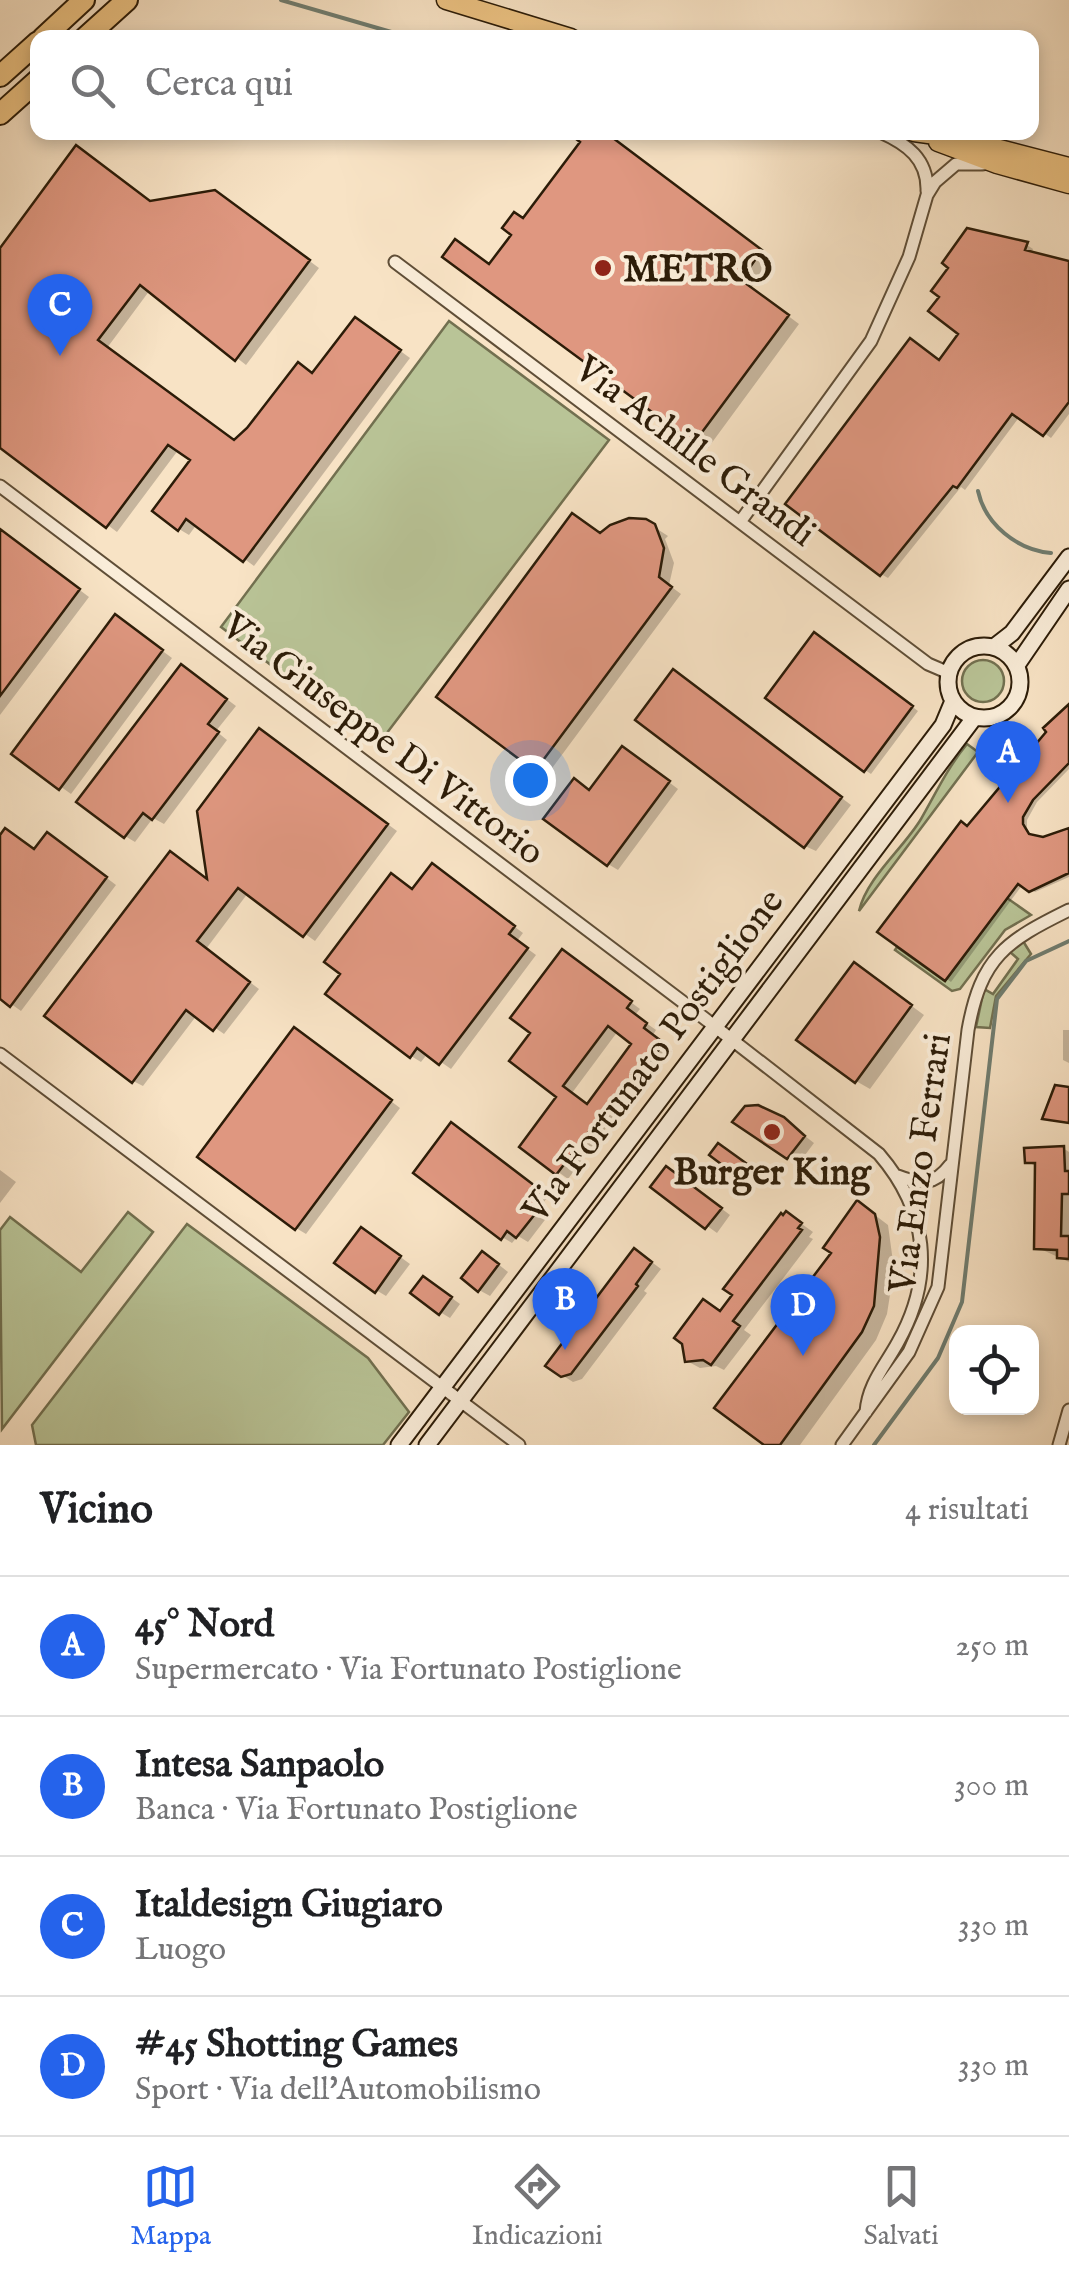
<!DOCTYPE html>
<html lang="it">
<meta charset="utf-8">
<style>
:root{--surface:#fff;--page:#f6f6f6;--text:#202124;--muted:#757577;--line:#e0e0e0;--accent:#2563eb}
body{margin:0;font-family:"IM FELL English",serif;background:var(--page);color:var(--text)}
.controls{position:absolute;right:30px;bottom:30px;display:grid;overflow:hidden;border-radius:20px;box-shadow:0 5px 15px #0003}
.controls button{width:90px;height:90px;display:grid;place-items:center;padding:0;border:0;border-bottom:2px solid var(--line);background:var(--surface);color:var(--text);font:50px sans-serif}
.you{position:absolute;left:530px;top:780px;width:35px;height:35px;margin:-25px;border:8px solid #fff;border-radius:50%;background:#1a73e8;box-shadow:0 0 0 15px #1a73e833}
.badge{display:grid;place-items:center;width:65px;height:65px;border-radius:50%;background:var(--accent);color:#fff;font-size:32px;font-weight:700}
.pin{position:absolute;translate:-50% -82px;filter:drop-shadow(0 2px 5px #0008)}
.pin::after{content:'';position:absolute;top:52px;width:35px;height:30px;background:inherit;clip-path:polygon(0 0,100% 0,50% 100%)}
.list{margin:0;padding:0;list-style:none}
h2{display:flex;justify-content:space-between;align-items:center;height:130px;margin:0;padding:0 40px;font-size:42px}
h2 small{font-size:32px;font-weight:400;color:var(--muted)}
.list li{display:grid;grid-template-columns:65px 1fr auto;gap:30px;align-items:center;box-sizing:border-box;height:140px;padding:0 40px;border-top:2px solid var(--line)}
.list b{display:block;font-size:38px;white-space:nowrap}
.list p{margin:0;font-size:32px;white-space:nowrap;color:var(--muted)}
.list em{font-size:32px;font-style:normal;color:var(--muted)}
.icon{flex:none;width:55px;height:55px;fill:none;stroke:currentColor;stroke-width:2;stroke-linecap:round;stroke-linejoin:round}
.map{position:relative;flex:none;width:1069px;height:1445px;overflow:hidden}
.search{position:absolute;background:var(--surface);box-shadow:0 5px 15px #0003;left:30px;right:30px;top:30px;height:110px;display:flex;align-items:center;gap:25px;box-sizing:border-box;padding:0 35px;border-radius:20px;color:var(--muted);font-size:38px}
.sheet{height:690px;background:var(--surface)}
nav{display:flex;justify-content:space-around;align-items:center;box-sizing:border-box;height:140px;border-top:2px solid var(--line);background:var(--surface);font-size:28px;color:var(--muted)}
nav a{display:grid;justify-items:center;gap:5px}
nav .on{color:var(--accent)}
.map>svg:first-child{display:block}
.green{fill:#b9c497;stroke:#727050;stroke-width:2.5}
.shadow{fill:#0003;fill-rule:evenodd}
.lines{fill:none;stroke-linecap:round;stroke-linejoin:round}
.stream{stroke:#707d70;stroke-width:4}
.building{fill:#df9780;stroke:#2c1c08;stroke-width:2.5;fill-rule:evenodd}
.street-casing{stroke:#5f4e37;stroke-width:15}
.secondary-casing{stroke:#2c1c08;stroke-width:19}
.primary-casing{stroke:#2c1c08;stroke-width:21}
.highway-casing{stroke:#2c1c08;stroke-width:24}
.street{stroke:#faedd9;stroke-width:11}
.secondary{stroke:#faedd9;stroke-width:15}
.primary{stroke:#ecc282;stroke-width:18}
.highway{stroke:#ecc282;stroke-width:20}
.poi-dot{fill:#8f2418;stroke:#faedd9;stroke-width:4}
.labels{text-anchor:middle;stroke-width:8;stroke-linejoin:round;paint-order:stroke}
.poi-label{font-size:38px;font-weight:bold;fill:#2c1c08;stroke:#faedd9;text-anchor:start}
.street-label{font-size:38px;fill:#2c1c08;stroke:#faedd9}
</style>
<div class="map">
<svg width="1069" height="1445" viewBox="0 0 1069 1445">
<rect width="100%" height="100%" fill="#f8e3c5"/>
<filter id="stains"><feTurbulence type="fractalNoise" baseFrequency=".002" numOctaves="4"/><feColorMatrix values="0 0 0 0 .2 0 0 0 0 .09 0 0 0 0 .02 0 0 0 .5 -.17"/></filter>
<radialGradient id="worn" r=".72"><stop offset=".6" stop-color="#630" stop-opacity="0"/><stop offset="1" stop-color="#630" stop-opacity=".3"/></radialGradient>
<path class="green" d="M449 321 609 440 377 746 221 627Z
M962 681a21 21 0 1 1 42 0a21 21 0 1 1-42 0Z
M967 744 978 752 859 911C867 877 903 849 921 819 936 793 948 767 967 744Z
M1007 898 1031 915 1005 930 960 989 952 991 895 950 897 947 945 981Z
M1023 941 1031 954 996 996 990 1028 976 1027 984 989 993 994 1018 959 1010 952Z
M128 1212 153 1232 2 1429 0 1230 10 1217 81 1272Z
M187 1224 368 1358 409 1412 383 1445H36L32 1425Z"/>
<path class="shadow" d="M599 132 773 259 751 288 799 324 708 448 490 266 584 142Z
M226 199 319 268 246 365 150 290 107 348 235 442 366 326 410 358 254 566 197 524 189 535 179 529 193 460 179 449 117 532 0 445V252L152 203Z
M1027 245 1033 249 1031 254 1069 264V414L1051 438 1020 416 965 490 961 487 888 578 881 574 940 362Z
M645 521 668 536 665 539 674 563 669 585 681 594 547 775 439 697 602 535Z
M0 530 89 597 0 715Z
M126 624 172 658 71 794 14 753Z
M821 639 918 711 871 774 865 770Z
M192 673 236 706 216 731 227 740 164 824 153 818 135 842 125 836Z
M684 678 851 805 816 851 805 846Z
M1069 708V769L1037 802 1027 820V828L1032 837 1043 840 1069 829V877L1035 892 1023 884 951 982 880 932Z
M270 737 397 831 315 941 248 893 206 949 259 989 224 1034 197 1015 143 1086 133 1081 210 882Z
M633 755 678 789 618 870 608 864 591 792Z
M0 839 35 851 58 841 116 885 21 1011 0 996Z
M442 872 523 933 517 941 536 955 451 1069 428 1053 421 1062 411 1056 414 891Z
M572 958 640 1009 635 1015 656 1030 653 1035 673 1050 624 1116 618 1112 568 1179 522 1146 560 1096 534 1032ZM618 1031 635 1043 588 1106 572 1093Z
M868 974 924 1015 870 1089 856 1081Z
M1063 1030H1069V1063L1063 1060Z
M305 1036 400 1108 306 1234 296 1228Z
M783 1119 814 1143 799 1163 735 1122Z
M462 1131 548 1197 542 1204 551 1212 528 1242 518 1236 512 1243 502 1237Z
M1063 1148 1069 1152V1262L1036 1247 1037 1167 1028 1162Z
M725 1150 755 1172 749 1180 713 1155Z
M0 1170 16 1182 0 1203Z
M677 1175 730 1215 717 1233 653 1187Z
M871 1212 888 1225 894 1269 887 1314 876 1340 800 1445H768Z
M799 1222 813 1232 809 1237 813 1239 744 1330 751 1335 724 1370 716 1366 700 1368 687 1361 722 1313Z
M372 1236 410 1264 386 1296 376 1290Z
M645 1257 661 1269 644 1291 647 1293 582 1379 573 1382 562 1375Z
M493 1260 508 1272 490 1296 479 1290Z
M434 1285 460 1304 450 1318 440 1312Z"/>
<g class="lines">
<path class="stream" d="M281 0 412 38
M978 491C985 524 1017 550 1051 553
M874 1445 938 1358 962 1302 997 999 1026 961 1069 941"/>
</g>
<path class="building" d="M567 132H605L762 250 741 280 789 315 694 443 442 257 455 239 489 264 511 235 502 228 514 212 523 218 580 142Z
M76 145 150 201 215 190 310 260 235 361 140 285 98 340 234 440 247 428 298 362 312 373 355 317 401 350 243 562 186 519 178 531 152 511 190 460 168 445 106 528 0 448V248Z
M967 228 1028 242 1025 250 1069 261V402L1043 436 1012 414 957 488 953 486 880 576 785 504 910 338 939 360 958 334 928 311 939 297 931 291 948 268 942 263Z
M572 513 600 533 610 525 629 518 646 519 655 524 664 548 659 577 672 587 535 771 436 697Z
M0 529 80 589 0 696Z
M115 614 163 650 59 790 11 754Z
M814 632 913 706 864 772 765 698Z
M181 664 227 699 208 724 219 732 152 820 143 813 124 838 76 802Z
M673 669 842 797 804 848 635 720Z
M1069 704V763L1033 800 1023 817V824L1029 834 1043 837 1069 828V873L1029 892 1018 884 945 981 877 932 961 821 967 826 1046 732 1043 728Z
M259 728 388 824 303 937 238 888 197 941 250 982 213 1031 186 1010 132 1083 44 1016 170 851 207 879 197 811Z
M622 746 670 781 607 866 543 819 574 778 589 790Z
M5 828 34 849 47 832 107 877 10 1007 0 999V835Z
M432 863 515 926 509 934 528 948 439 1065 417 1048 410 1058 325 994 340 974 324 962 391 873 412 889Z
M562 949 632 1001 627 1008 647 1023 644 1028 664 1043 612 1112 607 1108 556 1175 519 1147 556 1097 509 1061 530 1033 510 1018ZM608 1026 631 1044 587 1104 563 1086Z
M854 962 912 1005 855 1083 796 1040Z
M294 1027 392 1100 295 1230 197 1157Z
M1055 1085 1069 1087V1123L1042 1119Z
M758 1105 784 1117 805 1136 787 1159 732 1122 745 1106Z
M451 1122 539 1189 533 1197 543 1204 516 1238 507 1231 501 1240 413 1173Z
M718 1143 750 1166 741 1179 709 1155Z
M1064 1146 1065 1171H1069V1194H1062L1061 1236H1069V1259L1057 1258V1250L1034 1249 1035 1163H1025L1024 1148Z
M666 1166 722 1208 705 1229 650 1187Z
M857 1200 875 1214 880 1237 874 1306 862 1332 780 1445H764L714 1408 831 1253 823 1248Z
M786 1211 802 1223 798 1228 802 1230 733 1321 740 1326 711 1365 703 1360 685 1362 682 1344 674 1338 703 1299 720 1311 732 1295 723 1289 781 1213 783 1215Z
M361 1227 401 1256 375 1293 334 1263Z
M634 1248 652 1262 636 1284 638 1286 571 1374 561 1377 545 1366Z
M482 1251 499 1264 478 1292 461 1278Z
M423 1276 452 1297 439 1315 410 1293Z"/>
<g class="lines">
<g class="street-casing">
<path id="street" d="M880 132C907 144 928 159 927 191
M395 262 928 664 949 673
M0 486 704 1018 879 1154C928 1211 935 1276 898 1342 885 1366 868 1384 866 1412
M740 522 871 341 909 257 927 195 935 182 956 164H983
M0 1054 519 1445
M898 1176C921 1185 935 1185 950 1165
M842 1445 909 1352 938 1287 968 1030C981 957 1006 941 1069 910
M1059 1445 1069 1410"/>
</g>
<g class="secondary-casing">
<path id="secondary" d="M948 682a36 36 0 1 1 72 0a36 36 0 1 1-72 0Z
M994 647 1012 633 1069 557
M1017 665 1069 589
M399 1445 943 725 953 701
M427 1445 974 718"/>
</g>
<g class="primary-casing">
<path id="primary" d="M446 0 571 38
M914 132 957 138 1069 167
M938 142 997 164 1069 184"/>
</g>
<g class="highway-casing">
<path id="highway" d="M43 38 84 0
M85 38 127 0
M0 76 38 42
M0 114 38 80"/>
</g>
<use href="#street" class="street"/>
<use href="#secondary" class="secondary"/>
<use href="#primary" class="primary"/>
<use href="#highway" class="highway"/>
</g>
<g class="poi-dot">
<circle cx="603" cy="268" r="10"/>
<circle cx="772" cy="1132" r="10"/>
</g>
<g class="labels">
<g class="poi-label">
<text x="623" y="281">METRO</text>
<text x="772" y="1184" text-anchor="middle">Burger King</text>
</g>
<g class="street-label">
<text transform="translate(696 450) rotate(37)" y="13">Via Achille Grandi</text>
<text transform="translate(384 738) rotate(37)" y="13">Via Giuseppe Di Vittorio</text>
<text transform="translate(652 1055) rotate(-53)" y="13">Via Fortunato Postiglione</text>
<text transform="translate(919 1163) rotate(-82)" y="13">Via Enzo Ferrari</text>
</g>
</g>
<rect width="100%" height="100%" filter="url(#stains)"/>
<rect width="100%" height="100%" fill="url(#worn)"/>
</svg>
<div class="controls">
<button><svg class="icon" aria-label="locate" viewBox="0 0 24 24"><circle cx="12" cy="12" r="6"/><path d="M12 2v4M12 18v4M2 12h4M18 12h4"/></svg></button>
</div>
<div class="you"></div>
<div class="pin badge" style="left:1008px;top:803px">A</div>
<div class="pin badge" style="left:565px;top:1350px">B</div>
<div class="pin badge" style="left:60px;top:356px">C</div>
<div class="pin badge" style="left:803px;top:1356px">D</div>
<div class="search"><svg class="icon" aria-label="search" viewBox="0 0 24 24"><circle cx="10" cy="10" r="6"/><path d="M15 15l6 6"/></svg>Cerca qui</div>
</div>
<section class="sheet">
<h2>Vicino<small>4 risultati</small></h2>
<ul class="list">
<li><span class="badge">A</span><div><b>45° Nord</b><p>Supermercato · Via Fortunato Postiglione</p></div><em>250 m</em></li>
<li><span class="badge">B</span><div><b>Intesa Sanpaolo</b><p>Banca · Via Fortunato Postiglione</p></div><em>300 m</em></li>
<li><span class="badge">C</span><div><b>Italdesign Giugiaro</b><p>Luogo</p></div><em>330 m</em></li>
<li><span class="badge">D</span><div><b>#45 Shotting Games</b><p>Sport · Via dell'Automobilismo</p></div><em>330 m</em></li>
</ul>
</section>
<nav>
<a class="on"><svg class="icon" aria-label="map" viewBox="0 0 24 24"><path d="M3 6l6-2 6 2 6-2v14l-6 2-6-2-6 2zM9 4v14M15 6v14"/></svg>Mappa</a>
<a><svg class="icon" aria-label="directions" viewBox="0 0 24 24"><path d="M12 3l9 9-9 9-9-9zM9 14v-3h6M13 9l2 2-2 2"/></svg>Indicazioni</a>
<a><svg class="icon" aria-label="saved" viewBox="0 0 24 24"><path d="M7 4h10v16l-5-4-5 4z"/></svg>Salvati</a>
</nav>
